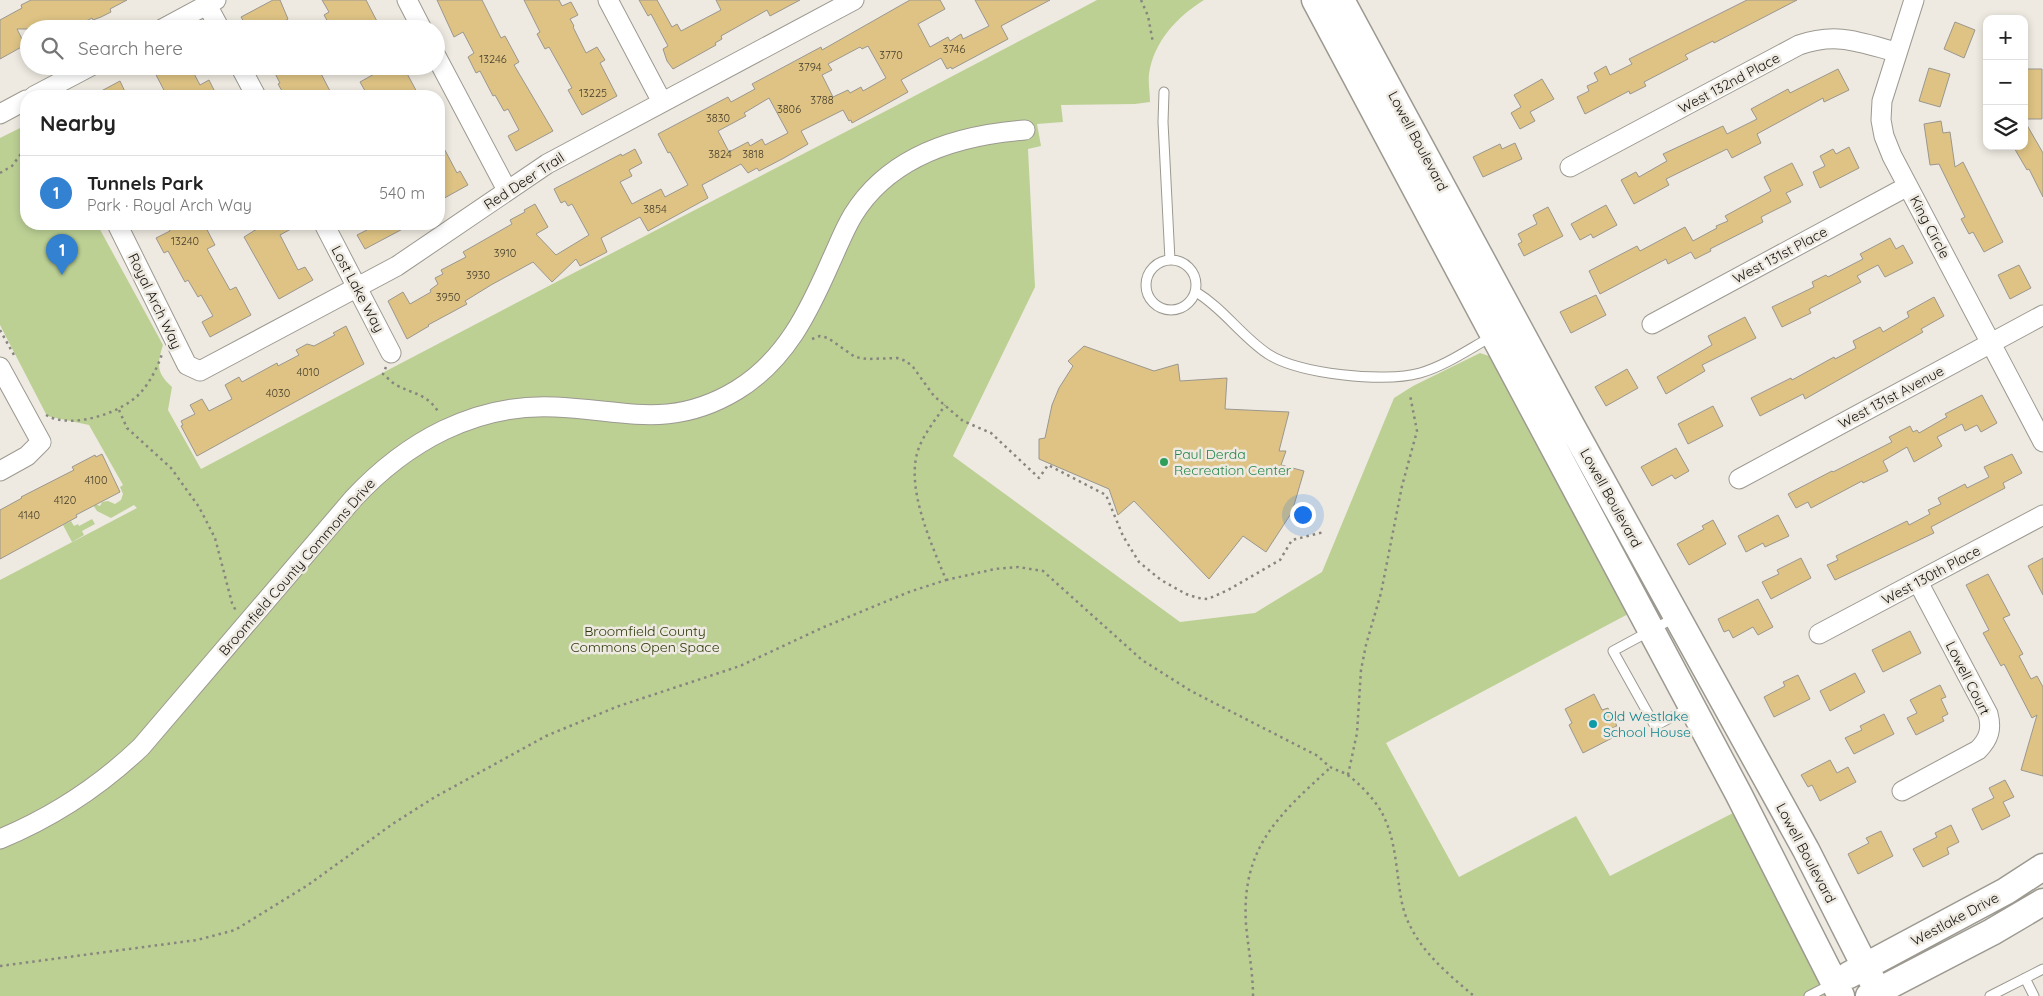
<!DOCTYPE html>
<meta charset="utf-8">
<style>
:root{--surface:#fff;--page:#f2f2f2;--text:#222;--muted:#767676;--line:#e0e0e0;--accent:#3381d1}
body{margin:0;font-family:Quicksand,sans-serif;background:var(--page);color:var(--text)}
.controls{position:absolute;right:15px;top:15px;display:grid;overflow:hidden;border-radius:10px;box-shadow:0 2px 8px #0003}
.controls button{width:45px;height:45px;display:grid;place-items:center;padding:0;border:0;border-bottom:1px solid var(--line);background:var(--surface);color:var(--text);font:25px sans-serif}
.you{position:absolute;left:1302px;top:514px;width:18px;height:18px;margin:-12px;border:4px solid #fff;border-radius:50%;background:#1a73e8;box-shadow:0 0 0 8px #1a73e833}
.badge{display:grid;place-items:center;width:32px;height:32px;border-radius:50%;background:var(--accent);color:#fff;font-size:16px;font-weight:700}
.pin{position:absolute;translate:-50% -41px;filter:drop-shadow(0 1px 2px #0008)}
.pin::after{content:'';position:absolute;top:26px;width:18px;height:15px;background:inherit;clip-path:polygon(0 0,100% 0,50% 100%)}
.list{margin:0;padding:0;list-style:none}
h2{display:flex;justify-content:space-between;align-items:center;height:65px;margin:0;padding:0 20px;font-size:21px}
h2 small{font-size:16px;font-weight:400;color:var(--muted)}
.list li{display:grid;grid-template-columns:32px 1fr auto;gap:15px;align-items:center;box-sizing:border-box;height:75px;padding:0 20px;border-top:1px solid var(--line)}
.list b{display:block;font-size:19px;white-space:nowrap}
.list p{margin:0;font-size:16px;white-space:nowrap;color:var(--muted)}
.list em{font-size:16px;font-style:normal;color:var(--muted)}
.icon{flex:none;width:28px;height:28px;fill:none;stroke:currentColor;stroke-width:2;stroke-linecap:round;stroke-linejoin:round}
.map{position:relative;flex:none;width:2043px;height:996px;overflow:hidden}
.search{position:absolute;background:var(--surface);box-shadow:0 2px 8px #0003;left:20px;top:20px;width:425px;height:55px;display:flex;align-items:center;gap:12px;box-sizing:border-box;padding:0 18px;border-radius:28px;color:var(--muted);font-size:19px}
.panel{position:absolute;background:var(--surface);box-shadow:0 2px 8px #0003;left:20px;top:90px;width:425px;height:140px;border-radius:20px}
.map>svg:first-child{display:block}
.green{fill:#bcd094}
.building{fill:#dec384;stroke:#9b978f;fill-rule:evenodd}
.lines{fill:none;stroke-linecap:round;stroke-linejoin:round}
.lane-casing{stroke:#9c9990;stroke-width:11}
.street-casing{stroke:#9c9990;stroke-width:21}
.secondary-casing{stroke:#9c9990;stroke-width:29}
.path{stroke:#88857e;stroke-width:2.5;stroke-dasharray:2.5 4;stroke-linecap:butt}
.lane{stroke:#fff;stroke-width:9}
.street{stroke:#fff;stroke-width:19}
.secondary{stroke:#fff;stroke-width:26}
.leisure-dot{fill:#2e9e5b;stroke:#eeeae1;stroke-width:2}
.culture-dot{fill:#0f9aa8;stroke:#eeeae1;stroke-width:2}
.labels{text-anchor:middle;stroke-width:5;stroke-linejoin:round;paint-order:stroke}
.number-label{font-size:11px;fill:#453d2b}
.street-label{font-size:14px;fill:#12100d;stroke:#eeeae1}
.leisure-label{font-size:14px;fill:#27864d;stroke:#eeeae1;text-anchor:start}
.park-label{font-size:14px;fill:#2c3809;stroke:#eeeae1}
.culture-label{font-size:14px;fill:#0d838f;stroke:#eeeae1;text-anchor:start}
</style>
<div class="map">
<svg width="2043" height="996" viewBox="0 0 2043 996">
<rect width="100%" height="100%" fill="#eeeae1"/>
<path class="green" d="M1097 0H1204C1177 17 1154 41 1149 74 1148 83 1150 93 1150 102L1135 104 1061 105 1063 122 1037 124 1041 146 1028 149 1035 287 953 456 1180 622 1255 613 1322 572 1394 398 1413 386 1480 353 1495 358 1630 613 1386 743 1459 877 1576 816 1610 876 1735 812 1829 996H0V580L137 508 134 505 111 518 97 511 93 505 95 504 100 506 102 502 108 501 115 504 121 500 123 494 120 487 123 485 89 425 47 416 0 325V138L26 125V224H97L163 345C157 364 156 373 172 387L168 410 201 469C498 310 799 158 1097 0Z
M92 519 95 524 82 531 84 535 72 542 63 525 71 521 74 526 78 524 79 526Z"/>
<path class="building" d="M31 0H127L110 9 111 12 101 17 93 20 92 18 71 29H17L25 45 0 59V20L22 8 21 5Z
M273 0H280L288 19 280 24 282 29H248L241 17Z
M322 0H366L381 29H332L324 15 329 12Z
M437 0H482L501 38 505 36 519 62 514 65 553 131 516 151 508 136 519 130 508 109 504 111 495 95 493 96 480 71 476 73 468 57 474 53 463 32 454 37Z
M524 0H559L562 6 571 2 578 15 570 19 574 26 573 27 586 53 597 47 605 60 600 63 617 96 582 115 568 90 572 88 549 47 545 49 537 34 540 32Z
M639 0H657L672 27 677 24 681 31 721 10 716 0H800L770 16 767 10 721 36 722 39 715 43 716 45 673 69 667 61 663 49 668 46 651 14 648 16Z
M910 0H940L945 9 918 24 930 47 948 37 950 41 961 34 963 39 989 26 975 0H1050L1001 26 1008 39 952 69 951 67 947 69 941 58 901 80 908 92 874 111 852 123 851 120 849 121 843 110 801 131 808 144 784 158 759 171 757 168 748 173 741 164 702 185 708 198 648 231 640 217 601 238 607 252 580 266 576 259 552 282 533 262 491 285 465 301 467 304 428 325 429 326 407 339 388 301 403 292 410 304 431 292 430 290 438 284 435 278 443 274 441 270 466 257 463 252 512 224 510 220 525 212 524 210 535 204 548 227 536 234 556 255 589 235 572 204 568 206 565 201 561 203 554 189 621 154 622 156 635 149 642 163 629 170 632 176 620 182 632 204 661 189 665 197 688 185 670 152 668 153 658 134 728 97 731 102 755 89 752 84 821 47 822 50ZM868 46 886 78 863 91 861 87 850 93 848 90 833 97 822 75 832 70 828 64 860 47 862 49ZM769 98 788 133 765 145 762 139 750 146 748 142 729 152 718 131 746 116 744 113Z
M1747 0H1797L1714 43 1713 41 1685 55 1688 59 1644 82 1646 86 1630 94 1629 91 1585 114 1577 97 1589 91 1587 86 1598 81 1594 73 1606 66 1610 75 1632 64 1629 59Z
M1955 22 1975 30 1964 58 1944 49Z
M162 66H190L200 85 209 80 217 96H167L154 71Z
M271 66H317L330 91 321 96H285L278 84 280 83Z
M372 66H403L419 96H368L360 82 376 73Z
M1929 68 1950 74 1940 107 1919 101Z
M1838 69 1849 90 1824 102 1823 98 1757 134 1761 143 1732 158 1727 149 1666 179 1669 185 1634 204 1621 180 1636 172 1639 177 1667 161 1663 154 1723 126 1727 134 1757 119 1751 109 1788 89 1790 93Z
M2024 69H2042V119H2024Z
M1542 79 1554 99 1530 112 1535 121 1520 129 1511 113 1521 107 1514 95Z
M120 81 127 96H92Z
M2024 120 2043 153V197L2029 169 2027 170 2013 146H2024Z
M1941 121 1943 133 1950 132 1955 167 1963 162 2003 242 1984 252 1973 232 1969 234 1961 219 1965 217 1939 164 1930 165 1924 124Z
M439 139 457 173 460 171 468 185 439 201Z
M1515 143 1522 159 1483 177 1473 157 1500 144 1502 149Z
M1849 147 1859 168 1820 188 1813 172 1825 166 1820 156 1833 149 1836 154Z
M1792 163 1803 185 1786 193 1791 202 1761 217 1763 222 1710 249 1711 251 1695 259 1691 252 1668 264 1666 259 1600 294 1589 271 1637 246 1640 251 1685 227 1693 241 1717 228 1716 226 1728 221 1725 216 1771 191 1764 177Z
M1606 205 1617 225 1593 238 1591 234 1580 240 1571 224Z
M1548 207 1563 236 1524 256 1518 244 1522 242 1518 234 1537 224 1533 215Z
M166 224H204L215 245 207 249 230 290 236 287 251 315 210 337 202 322 213 316 201 295 198 297 188 280 185 282 168 251 164 253 156 238 170 231Z
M254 224H300L280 235 298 270 305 267 313 280 279 299 244 237 257 229Z
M364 224H412L365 249 357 235 367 230Z
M1890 238 1896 249 1903 245 1913 263 1885 277 1878 265 1857 276 1861 282 1809 309 1811 313 1782 327 1772 307 1814 287 1812 282 1826 275 1828 277 1863 259 1860 254Z
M2019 265 2031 288 2010 299 1998 275Z
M1596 295 1606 315 1571 333 1560 312Z
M1934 297 1944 316 1921 329 1923 332 1805 399 1803 394 1760 416 1751 398 1791 378 1792 380 1834 357 1835 359 1856 348 1853 341 1880 327 1883 332 1909 317 1907 312Z
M1745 317 1756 338 1702 365 1705 371 1666 394 1657 377 1712 345 1708 336Z
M346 326 364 364 197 456 181 426 183 425 181 421 195 414 190 405 202 399 209 411 232 399 225 385 239 377 242 382 277 363 278 366 299 355 296 350 307 344 314 346 335 335 333 333Z
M1084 346 1154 371 1178 364 1180 381 1227 378 1225 409 1289 412 1279 451H1286L1281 465 1304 471 1292 512 1266 552 1243 536 1209 579 1134 501 1118 515 1109 489 1039 459V439L1045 438 1052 405 1059 388 1073 366 1068 361Z
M1627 369 1638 388 1606 406 1595 387Z
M1982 395 1997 423 1981 432 1977 425 1965 431 1962 424 1937 437 1942 446 1914 462 1907 447 1883 461 1888 471 1863 483 1862 481 1811 508 1808 502 1796 508 1788 494 1832 471 1833 472 1892 442 1889 437 1910 426 1913 432 1917 430 1919 433 1947 417 1945 414Z
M1713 406 1723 426 1688 444 1678 424Z
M1676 448 1689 471 1675 479 1672 475 1652 486 1641 467Z
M102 454 120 492 76 515 77 517 0 559V510L22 498 21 497 74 470 72 467 95 455 96 457Z
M2012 454 2022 473 2003 483 2005 488 1931 527 1934 533 1835 580 1827 565 1838 560 1836 556 1907 521 1909 525 1930 514 1928 510 1941 504 1938 498 1965 484 1967 488 1989 477 1984 467Z
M1778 515 1789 536 1765 547 1763 543 1746 552 1738 536Z
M1713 520 1726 544 1689 565 1677 544 1704 529 1702 526Z
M1801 558 1811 578 1771 599 1762 582 1779 574 1777 570Z
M2043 558V595L2028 566Z
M1988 574 2010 615 2003 618 2023 654 2019 656 2031 679 2037 676 2043 687V776L2021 770 2037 715 2032 718 2004 664 2001 666 1983 633 1989 630 1966 585Z
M1758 599 1773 627 1758 635 1753 627 1733 638 1729 630 1724 632 1718 619Z
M1910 631 1921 653 1883 672 1872 650Z
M1855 673 1865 692 1830 711 1820 691Z
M1798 675 1810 699 1774 717 1764 697 1785 686 1783 682Z
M1940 685 1946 697 1941 699 1948 714 1942 717 1944 721 1916 735 1907 718 1917 713 1910 700Z
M1594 694 1602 710 1608 708 1617 726 1612 728 1616 736 1583 753 1569 725 1572 723 1565 709Z
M1884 714 1894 734 1854 754 1845 738 1862 730 1860 726Z
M1830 760 1837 773 1848 767 1856 782 1820 801 1812 785 1808 787 1801 775Z
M2005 780 2014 797 2003 802 2010 816 1982 830 1972 809 1994 798 1989 788Z
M1951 825 1959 842 1947 848 1949 854 1923 867 1913 849 1937 837 1935 833Z
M1881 831 1893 856 1858 874 1848 854 1869 843 1866 838Z"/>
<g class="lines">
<g class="lane-casing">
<path id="lane" d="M1164 92 1163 122 1170 260
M1146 285a25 25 0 1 1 50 0a25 25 0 1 1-50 0Z
M1196 292C1224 309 1241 336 1268 354 1299 374 1384 383 1420 373 1445 366 1469 349 1491 337
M1674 618 1613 651 1655 726 1689 708
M2025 978 2034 996
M1809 996 1832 984
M1990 996 2043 969"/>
</g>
<g class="street-casing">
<path id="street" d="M407 0 422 29
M608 0 662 102
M1914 0 1882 101 1881 120 1884 136 1892 156 2043 442
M207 5 220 29
M162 29 216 0
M436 56 507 190
M240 66 256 96
M34 96 91 66
M0 114 26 100
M1570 167 1799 45C1837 32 1859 42 1896 52
M117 224 187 365 200 371 397 266 547 164 854 0
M324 224 391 353
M1652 324 1908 186
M0 367 41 442 27 456 0 471
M1739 479 2043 315
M1819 634 2043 515
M1902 791 1978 750C1989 739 1992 729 1988 714L1918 582
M0 839C53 817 99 787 141 747L353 499C406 442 475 403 555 407 625 410 671 430 737 390 786 360 809 311 831 261 838 246 844 230 853 215 890 155 959 135 1025 130"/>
</g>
<g class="secondary-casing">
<path id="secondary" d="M1315 0 1738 793 1841 996
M1341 0 1571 425 1806 850 1880 996
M1849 975 2006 891 2043 867
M1869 996 1992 932 2043 902"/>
</g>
<path class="path" d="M1141 0 1148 16 1153 43
M0 173 12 166 26 147
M0 330 14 355
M812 339 820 336 828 338 855 357 867 359 897 358 906 361 913 367 934 396 963 421 991 433 1039 478 1048 465 1106 495 1123 536 1139 562 1161 580 1186 594 1198 598 1208 599 1228 590 1280 560 1292 540 1324 532
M386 367 383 374C387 377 391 382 396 385 413 394 428 394 439 413
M119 410 127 428 171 468 199 507 215 538 232 603 236 611
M46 415C71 430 124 413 142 391 150 382 158 366 162 354
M946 580 995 569 1018 567 1043 571 1142 660 1191 691 1318 756C1322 760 1327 765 1332 768 1338 771 1344 772 1349 776 1361 785 1375 800 1382 813 1396 839 1396 870 1401 898 1408 941 1443 970 1474 996
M1348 775 1357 733 1361 670 1366 645 1381 593 1402 486 1417 431 1410 395
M0 966 197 940 235 930 308 885 394 823 435 797 546 736 616 707 740 666 824 627 909 592 946 580C931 542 903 484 920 445 926 431 937 418 945 405
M1253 996C1253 972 1248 948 1246 924 1241 847 1279 815 1331 767"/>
<use href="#lane" class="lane"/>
<use href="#street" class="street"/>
<use href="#secondary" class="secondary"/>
</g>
<circle class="leisure-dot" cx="1164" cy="462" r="5"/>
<circle class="culture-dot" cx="1593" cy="724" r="5"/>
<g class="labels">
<g class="number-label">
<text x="954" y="53">3746</text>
<text x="891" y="59">3770</text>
<text x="493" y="63">13246</text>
<text x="810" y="71">3794</text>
<text x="593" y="97">13225</text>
<text x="822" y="104">3788</text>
<text x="789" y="113">3806</text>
<text x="718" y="122">3830</text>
<text x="720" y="158">3824</text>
<text x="753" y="158">3818</text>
<text x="655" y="213">3854</text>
<text x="185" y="245">13240</text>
<text x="505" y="257">3910</text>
<text x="478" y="279">3930</text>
<text x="448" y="301">3950</text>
<text x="308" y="376">4010</text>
<text x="278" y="397">4030</text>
<text x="96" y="484">4100</text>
<text x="65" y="504">4120</text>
<text x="29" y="519">4140</text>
</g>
<g class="street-label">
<text transform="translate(1729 83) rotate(-28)" y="5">West 132nd Place</text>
<text transform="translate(1418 141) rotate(62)" y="5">Lowell Boulevard</text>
<text transform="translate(524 181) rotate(-33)" y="5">Red Deer Trail</text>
<text transform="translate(1930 227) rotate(62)" y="5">King Circle</text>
<text transform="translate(1780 255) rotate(-28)" y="5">West 131st Place</text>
<text transform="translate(358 289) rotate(62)" y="5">Lost Lake Way</text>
<text transform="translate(155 301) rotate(64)" y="5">Royal Arch Way</text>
<text transform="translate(1891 397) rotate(-28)" y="5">West 131st Avenue</text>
<text transform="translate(1611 498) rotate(61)" y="5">Lowell Boulevard</text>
<text transform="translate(297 567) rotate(-49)" y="5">Broomfield County Commons Drive</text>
<text transform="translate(1931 575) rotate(-28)" y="5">West 130th Place</text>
<text transform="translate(1968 678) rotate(63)" y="5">Lowell Court</text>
<text transform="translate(1806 853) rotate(62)" y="5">Lowell Boulevard</text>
<text transform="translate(1955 919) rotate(-28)" y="5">Westlake Drive</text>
</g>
<g class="leisure-label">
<text x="1174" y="459">Paul Derda<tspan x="1174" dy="16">Recreation Center</tspan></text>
</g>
<g class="park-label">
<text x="645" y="636">Broomfield County<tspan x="645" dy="16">Commons Open Space</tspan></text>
</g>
<g class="culture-label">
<text x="1603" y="721">Old Westlake<tspan x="1603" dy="16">School House</tspan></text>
</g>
</g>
</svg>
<div class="controls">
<button>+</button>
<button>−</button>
<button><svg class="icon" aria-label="layers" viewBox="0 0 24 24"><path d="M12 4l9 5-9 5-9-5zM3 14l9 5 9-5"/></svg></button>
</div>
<div class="you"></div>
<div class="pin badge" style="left:62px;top:275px">1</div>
<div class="search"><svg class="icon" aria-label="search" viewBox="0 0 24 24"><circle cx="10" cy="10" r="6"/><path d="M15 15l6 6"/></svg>Search here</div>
<section class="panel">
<h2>Nearby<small></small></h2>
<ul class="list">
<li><span class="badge">1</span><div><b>Tunnels Park</b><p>Park · Royal Arch Way</p></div><em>540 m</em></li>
</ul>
</section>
</div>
